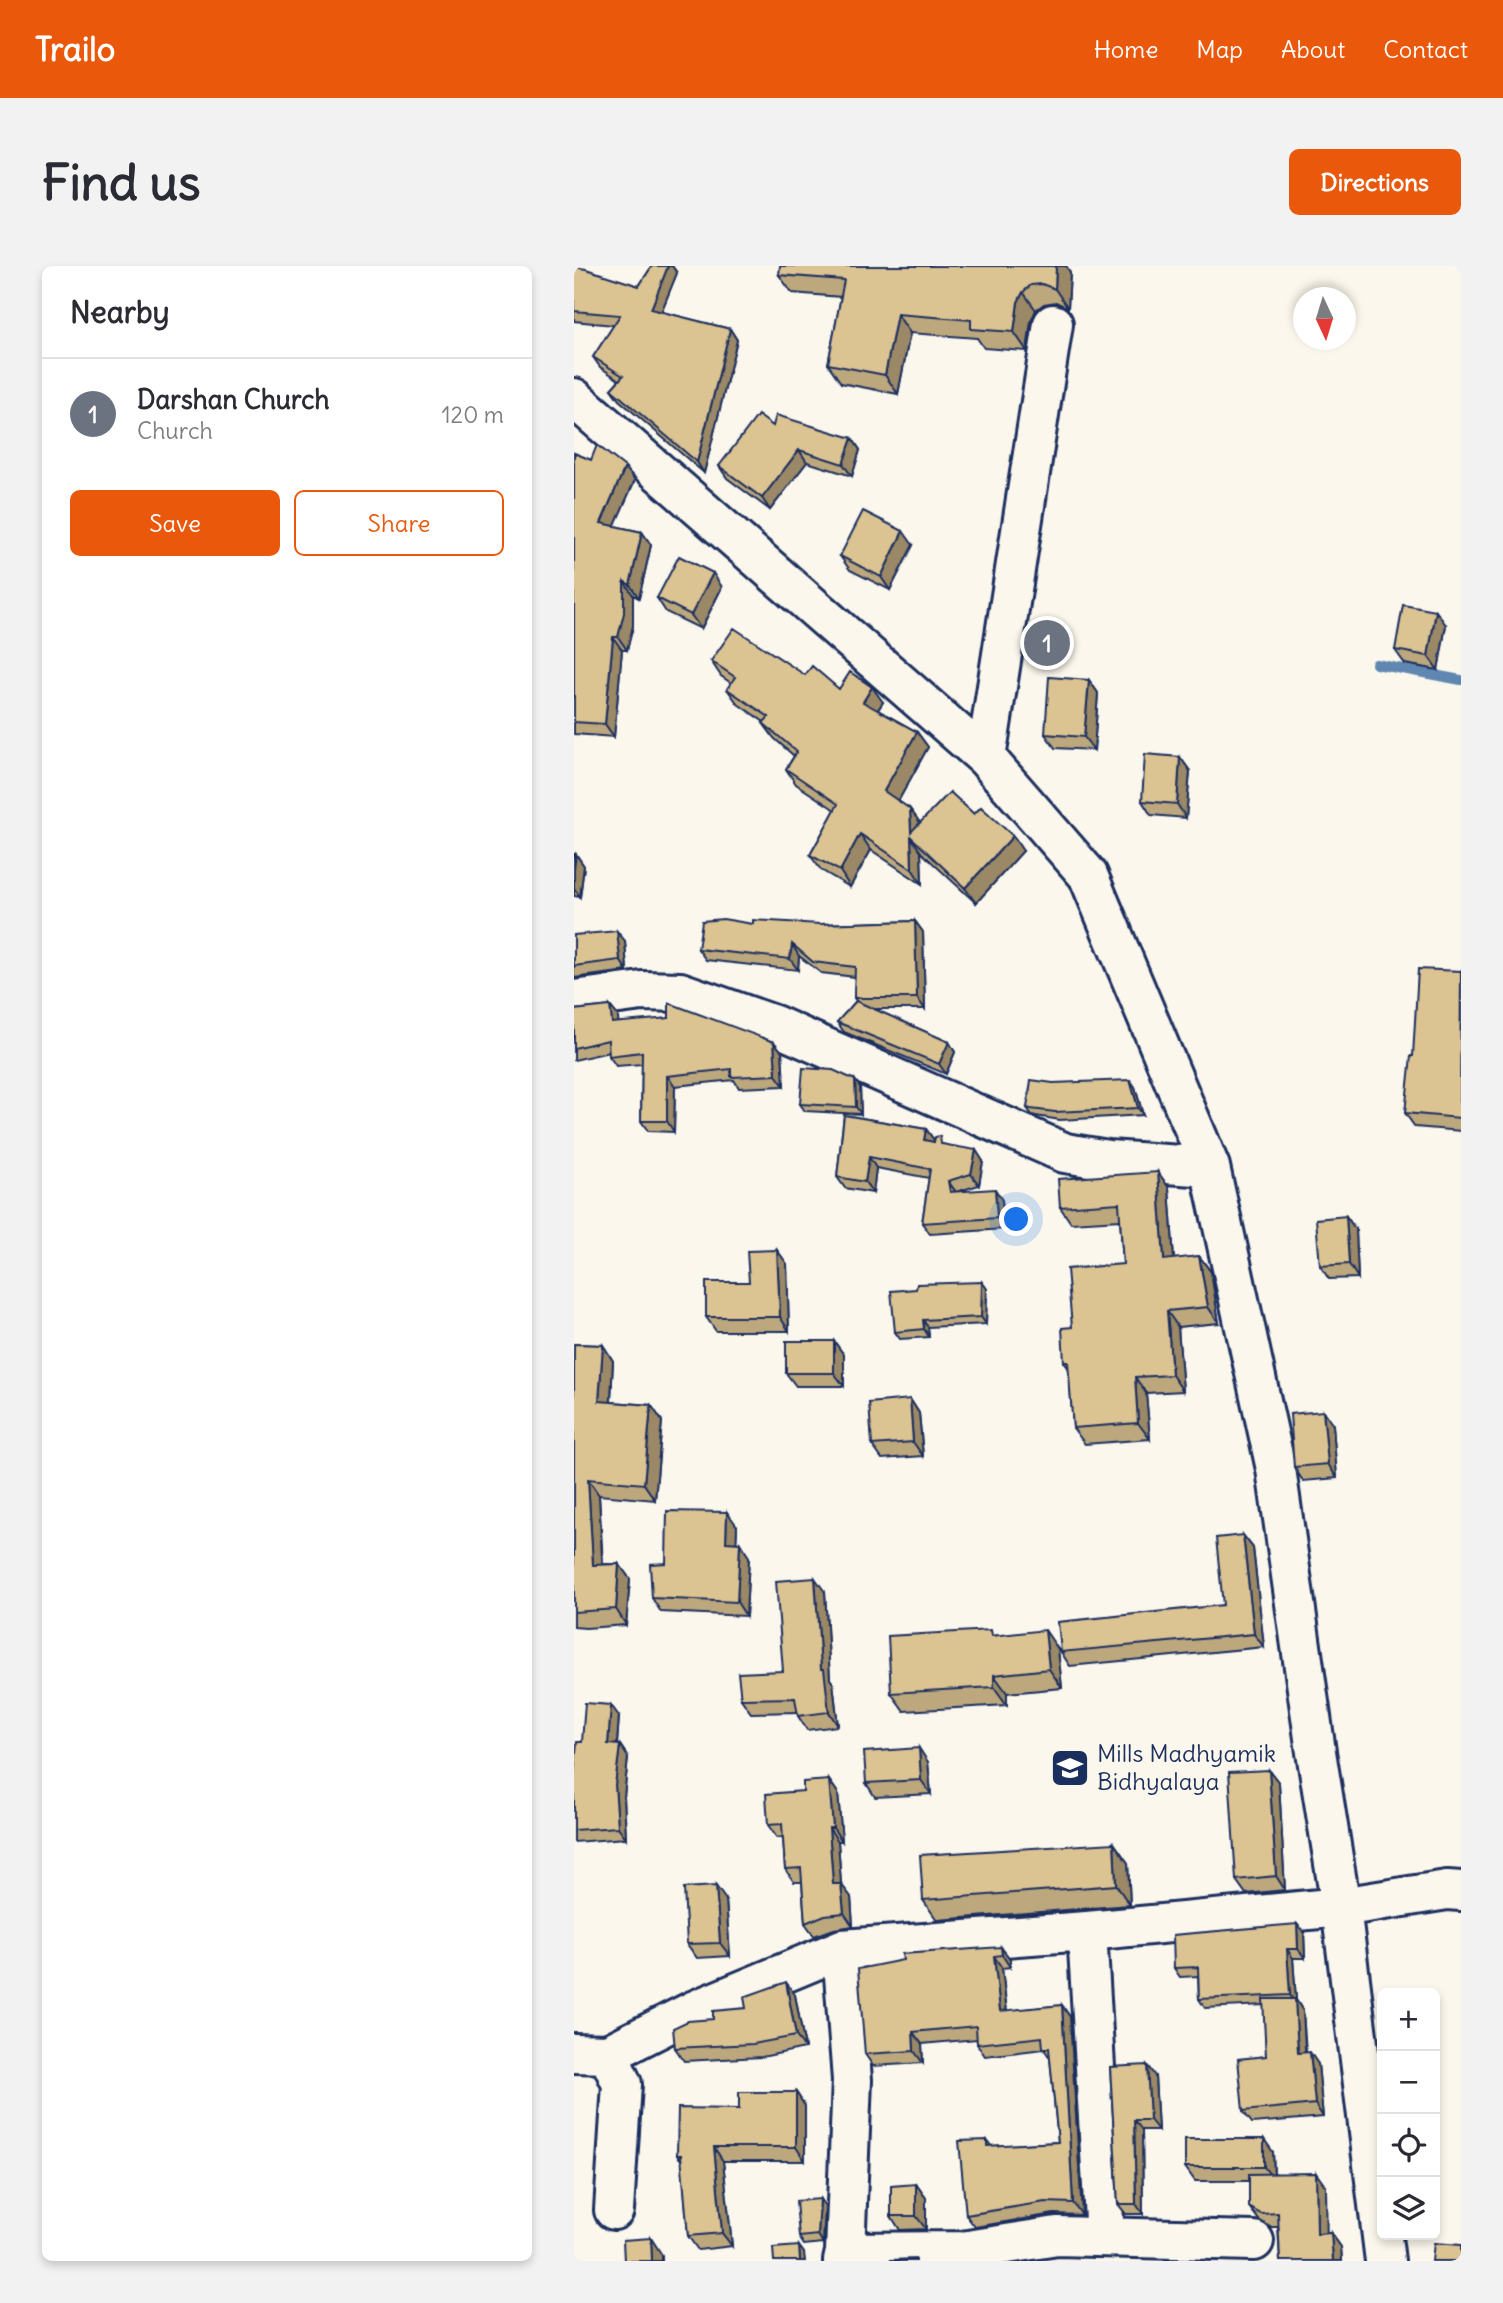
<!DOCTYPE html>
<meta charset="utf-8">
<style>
:root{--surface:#fff;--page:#f2f2f3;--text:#2b2b33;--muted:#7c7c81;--line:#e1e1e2;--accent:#ea580c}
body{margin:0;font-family:Delius,sans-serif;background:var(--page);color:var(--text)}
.controls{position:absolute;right:21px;bottom:21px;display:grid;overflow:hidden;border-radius:10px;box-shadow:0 4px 10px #0003}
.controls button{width:63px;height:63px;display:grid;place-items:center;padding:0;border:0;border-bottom:2px solid var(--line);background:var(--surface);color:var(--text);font:35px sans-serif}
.compass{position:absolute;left:719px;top:21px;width:63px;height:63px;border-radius:50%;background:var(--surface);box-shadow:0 4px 10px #0003;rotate:176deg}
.you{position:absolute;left:443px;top:954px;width:24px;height:24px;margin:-18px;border:5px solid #fff;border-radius:50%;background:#1a73e8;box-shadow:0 0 0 10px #1a73e833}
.badge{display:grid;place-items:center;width:46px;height:46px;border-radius:50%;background:var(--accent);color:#fff;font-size:23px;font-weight:700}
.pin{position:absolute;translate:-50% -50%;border:4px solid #fff;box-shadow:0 2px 7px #0006}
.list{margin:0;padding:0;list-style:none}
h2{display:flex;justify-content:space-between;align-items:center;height:91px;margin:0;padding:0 28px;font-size:30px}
h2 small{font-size:23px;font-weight:400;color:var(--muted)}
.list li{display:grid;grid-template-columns:46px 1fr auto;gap:21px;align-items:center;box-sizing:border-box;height:112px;padding:0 28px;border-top:2px solid var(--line)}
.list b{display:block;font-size:26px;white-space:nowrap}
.list p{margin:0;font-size:23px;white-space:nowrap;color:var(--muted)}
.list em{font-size:23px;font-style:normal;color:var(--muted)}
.actions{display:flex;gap:14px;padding:21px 28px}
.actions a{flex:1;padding:16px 0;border:2px solid var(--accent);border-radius:10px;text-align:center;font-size:24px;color:var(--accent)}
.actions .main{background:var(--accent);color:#fff}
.icon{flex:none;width:38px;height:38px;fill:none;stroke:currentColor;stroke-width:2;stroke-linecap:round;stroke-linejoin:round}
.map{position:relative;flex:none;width:887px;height:1995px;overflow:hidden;border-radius:10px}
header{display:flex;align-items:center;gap:42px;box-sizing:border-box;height:98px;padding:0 35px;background:var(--accent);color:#fff}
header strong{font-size:33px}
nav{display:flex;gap:38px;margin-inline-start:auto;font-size:24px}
.intro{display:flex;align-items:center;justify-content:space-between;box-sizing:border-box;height:168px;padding:0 42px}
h1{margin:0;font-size:49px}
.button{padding:18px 32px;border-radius:10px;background:var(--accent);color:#fff;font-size:24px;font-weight:700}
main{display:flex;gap:42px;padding:0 42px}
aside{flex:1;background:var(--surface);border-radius:10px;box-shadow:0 4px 10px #0003}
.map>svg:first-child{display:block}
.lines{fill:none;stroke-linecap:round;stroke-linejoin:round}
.stream{stroke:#5f87b2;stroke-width:10}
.minor-casing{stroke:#1b2f5e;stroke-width:44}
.minor{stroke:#fbf7ec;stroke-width:38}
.wall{fill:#bda87e;stroke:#1b2f5e;stroke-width:2}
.shaded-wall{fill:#9a8866;stroke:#1b2f5e;stroke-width:2}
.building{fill:#dcc392;stroke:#1b2f5e;stroke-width:2}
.labels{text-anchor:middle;stroke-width:5;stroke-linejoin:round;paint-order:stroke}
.poi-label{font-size:24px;fill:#1b2f5e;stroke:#fbf7ec;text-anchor:start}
</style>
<header>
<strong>Trailo</strong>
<nav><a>Home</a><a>Map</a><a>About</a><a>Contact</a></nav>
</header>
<div class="intro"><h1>Find us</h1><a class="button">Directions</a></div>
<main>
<aside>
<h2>Nearby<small></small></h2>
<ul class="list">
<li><span class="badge" style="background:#6b7280">1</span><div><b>Darshan Church</b><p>Church</p></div><em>120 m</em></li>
</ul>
<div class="actions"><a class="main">Save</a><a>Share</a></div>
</aside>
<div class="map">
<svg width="887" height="1995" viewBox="0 0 887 1995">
<rect width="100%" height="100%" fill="#fbf7ec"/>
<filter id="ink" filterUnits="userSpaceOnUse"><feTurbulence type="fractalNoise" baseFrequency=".0143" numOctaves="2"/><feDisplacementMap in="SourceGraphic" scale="14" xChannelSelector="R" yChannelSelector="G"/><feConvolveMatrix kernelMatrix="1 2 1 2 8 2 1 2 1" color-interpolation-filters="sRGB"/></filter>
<g filter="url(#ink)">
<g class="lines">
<path class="stream" d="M802 398 887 414"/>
<g class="minor-casing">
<path id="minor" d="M0 132 412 492 514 609 636 901 702 1203 742 1486 767 1641 811 1995
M412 492 479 58
M0 734 68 725 106 726 200 759 491 887 534 894 636 901
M513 1665 531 1971
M268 1683 278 1814 271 1986 269 1995
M0 1787 34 1788 121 1744 268 1683 513 1665 767 1641 873 1624 887 1625
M34 1788 48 1818 40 1944
M271 1986 388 1985 483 1970 680 1975"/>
</g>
<use href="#minor" class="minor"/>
</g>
<path class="wall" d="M78 0H98L103 7 87 46 156 63 163 74 130 207 45 134 37 123 45 114 26 101 19 91 40 59 0 55V1L65 20Z
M482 0H492L496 6 494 42 482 36 470 38 462 44 457 55 453 85 410 82 403 72 336 67 324 128 267 117 254 98 267 31 218 27 205 9Z
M199 160 278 172 286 184 278 210 233 196 196 244 153 212 145 200Z
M0 187 17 194 51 201 61 214 40 260 68 266 77 279 65 332 59 329V360L53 384H48L40 471 0 468Z
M339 279 316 324 276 304 266 290Z
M148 321 127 363 92 346 83 332Z
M872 359 864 404 831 398 821 384Z
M137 395 231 409 265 423 309 436 304 444 343 466 354 481 324 535 336 543 346 557 400 548 449 585 402 637 347 586 348 618 297 584 276 621 247 604 236 589 261 544 222 518 212 503 220 490 200 472 189 457 190 456 164 438 153 423 157 417 147 410Z
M515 414 524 427 520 484 481 482 471 468Z
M606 491 616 505 612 552 577 549 568 535Z
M0 588H2L10 600 6 631 0 630Z
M341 655 349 666 351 743H300L375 776 381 786 372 808 270 766 263 756 282 735 280 732 281 711 247 707 225 690 224 704 132 694 124 683 179 658H246Z
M0 669 51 675 53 705 0 712Z
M887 705V865L841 861 831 847 839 790Z
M36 740 44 750V756L200 776 208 786 210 820 165 822 160 814 101 820 100 866 74 865 67 855 68 798 42 800 35 790V786L0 794V744Z
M281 814 286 821 287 848 231 845 226 838Z
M556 814 561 821 569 849 486 854 462 850 458 849 453 842Z
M270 849 352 863 360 874 359 876 372 879 409 895 405 919 382 926 428 934 430 963 356 968 348 957 355 912 302 902 299 927 271 922 263 911Z
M584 906 595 922 600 993 625 990 637 1006 645 1057 604 1061 609 1125 572 1127 576 1173 511 1178 499 1162 495 1103 490 1096 498 1061 549 998 546 954 497 957 486 941Z
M772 950 782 964 784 1012 755 1013 746 1000Z
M203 984 213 998 215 1065H142L132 1051 175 1016Z
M408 1016 413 1023 412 1058 354 1061 355 1071 326 1073 321 1066Z
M260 1075 270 1089V1120H222L212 1107Z
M0 1078 29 1079 39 1095 37 1136 77 1139 88 1155 81 1234 25 1229 29 1298H45L56 1313 52 1359 12 1362 0 1361Z
M336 1133 345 1147 349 1190 308 1193 298 1179Z
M759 1159 763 1212 729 1215 720 1201Z
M163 1260 162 1277 175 1291 172 1350 87 1346 78 1332 92 1297Z
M669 1269 679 1282 690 1381 496 1400 487 1386 649 1339Z
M251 1326 256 1413 259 1417 264 1460 233 1464 224 1450 223 1446 177 1447 167 1433 209 1405Z
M421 1369 484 1383 488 1422 433 1427V1439L330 1445 317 1427Z
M45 1450 43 1479H46L54 1491 50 1531 52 1572 0 1576V1508L8 1476Z
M354 1496 357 1528 301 1531 292 1517Z
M695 1504 705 1517 711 1624 672 1628 662 1614Z
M255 1514 264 1527 268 1575H264L267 1618 277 1631 279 1660 260 1663 240 1670 231 1657 228 1616H220L211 1603 209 1571 203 1572 194 1559 229 1525Z
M540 1577 554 1597 556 1639 363 1654 349 1634Z
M152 1634 156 1690 123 1692 113 1678Z
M730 1666 731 1692H719L722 1734 729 1745 732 1786 744 1798 749 1851 678 1857 669 1845 692 1790 690 1739 631 1742 625 1733 624 1710 606 1711 600 1702Z
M427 1681 436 1693V1701L428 1702 433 1745 488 1739 496 1751 508 1949 480 1948 401 1961 392 1949 413 1874 417 1880 484 1876 476 1792 470 1783 411 1790 403 1778V1773L348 1778 349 1797 299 1800 291 1788Z
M221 1729 231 1782 188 1791 110 1795 101 1782 139 1753Z
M536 1801 581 1810 584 1864H568L569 1948H552L544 1938Z
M222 1826 231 1840V1895H149L158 1980 124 1984 114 1970 108 1895 103 1889Z
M699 1886 700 1907 752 1921V1967H757L767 1981 768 1995H706L704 1961H696L685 1954 675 1941V1915H621L611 1901Z
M342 1918 352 1932V1963L326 1964 317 1950Z
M251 1940 249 1977 230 1979 225 1971Z"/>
<path class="shaded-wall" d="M94 0H98L103 7 84 54 77 43Z
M482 0H492L496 6 494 42 481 23Z
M449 26 462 44 457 55 453 85 440 66 444 36Z
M323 48 336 67 324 128 311 109Z
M156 63 163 74 130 207 123 196Z
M278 172 286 184 278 210 269 198Z
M225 184 233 196 196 244 188 232Z
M51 201 61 214 36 270 27 257Z
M329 265 339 279 316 324 307 311Z
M68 266 77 279 65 332 56 319Z
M139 307 148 321 127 363 117 349Z
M50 315 59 329V360L53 384 44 371Z
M862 345 872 359 864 404 854 390Z
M39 371 48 384 40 471 31 458Z
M515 414 524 427 520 484 510 471Z
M298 421 309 436 299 451 289 436Z
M343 466 354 481 321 541 310 525Z
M606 491 616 505 612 552 603 538Z
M336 543 347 558 337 566Z
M286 568 297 584 276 621 266 605Z
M439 570 449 585 402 637 391 622Z
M337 571 347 586 348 618 338 603Z
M2 588 10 600 6 631 0 622V603Z
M341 655 349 666 351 743 343 732Z
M43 665 51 675 53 705 46 694Z
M218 678 225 690 224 704 216 693Z
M36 740 44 750 45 767 38 757Z
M200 776 208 786 210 820 202 809Z
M375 776 381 786 372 808 365 798Z
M93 810 101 820 100 866 93 855Z
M281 814 286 821 287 848 282 841Z
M556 814 561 821 569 849 564 842Z
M352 863 360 874 358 885 350 874Z
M402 884 409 895 405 919 397 908Z
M295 891 302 902 299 927 291 916Z
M584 906 595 922 601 1010 590 994Z
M374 915 382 926H376Z
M421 923 428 934 430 963 423 952Z
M772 950 782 964 784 1012 775 998Z
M203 984 213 998 215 1065 206 1051Z
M625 990 637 1006 645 1057 634 1041Z
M408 1016 413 1023 412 1058 407 1051Z
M593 1045 604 1061 609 1125 598 1109Z
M349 1054 354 1061 355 1071 350 1063Z
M260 1075 270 1089V1120L260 1107Z
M29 1079 39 1095 36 1150 25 1135Z
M561 1111 572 1127 576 1173 564 1157Z
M336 1133 345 1147 349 1190 339 1176Z
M77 1139 88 1155 81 1234 70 1218Z
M749 1145 759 1159 763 1212 754 1198Z
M14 1213 25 1229 29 1314 19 1299Z
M153 1246 163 1260 162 1290 152 1276Z
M669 1269 679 1282 690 1381 680 1368Z
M166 1277 175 1291 172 1350 163 1336Z
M45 1298 56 1313 52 1359 42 1343Z
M241 1312 251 1326 256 1413 259 1417 264 1460 255 1446 247 1403Z
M471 1364 484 1383 488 1422 475 1403Z
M420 1409 433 1427V1439L420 1421Z
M37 1439 45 1450 42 1490 34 1478Z
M46 1479 54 1491 50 1531 52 1572 44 1561 41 1519Z
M345 1482 354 1496 357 1528 347 1514Z
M695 1504 705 1517 711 1624 702 1610Z
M255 1514 264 1527 268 1575 259 1562Z
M255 1562 264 1575 268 1631 259 1618Z
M540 1577 554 1597 556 1639 542 1619Z
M267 1618 277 1631 279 1660 270 1647Z
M142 1620 152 1634 156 1690 146 1677Z
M723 1658 730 1666 731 1692 724 1683Z
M427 1681 436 1693V1701L428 1689Z
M713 1683 719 1692 722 1734 729 1745 732 1799 724 1787 721 1737 716 1729Z
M420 1690 428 1702 434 1757 426 1745Z
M212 1716 221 1729 231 1782 222 1770Z
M488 1739 496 1751 508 1949 499 1937Z
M339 1766 348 1778 349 1797 340 1785Z
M736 1786 744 1798 749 1851 741 1838Z
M573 1799 581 1810 584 1864 576 1854Z
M222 1826 231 1840V1895L222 1881Z
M560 1854 568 1864 569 1948 562 1938Z
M690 1873 699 1886 700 1914 690 1901Z
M140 1881 149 1895 158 1980 148 1967Z
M742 1907 752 1921 753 1982 743 1968Z
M342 1918 352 1932V1963L342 1950Z
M246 1933 251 1940 249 1977 244 1969Z
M757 1967 767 1981 768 1995H759Z
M77 1972 88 1989V1995H78Z
M225 1980 230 1987 231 1995H226Z"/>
<path class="building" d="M78 0H94L77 43 156 63 123 196 37 123 49 110 19 91 46 49 0 45V1L12 3 65 20Z
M206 0H482L481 23 468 18 457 19 449 26 444 36 440 66 397 63V54L323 48 311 109 254 98 270 14 205 9Z
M184 149 199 160 202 149 278 172 269 198 225 184 188 232 145 200Z
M23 179 51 201 27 257 68 266 56 319 50 315V347L44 371H39L31 458 0 456V187L17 194Z
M289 245 329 265 307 311 266 290Z
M105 290 139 307 117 349 83 332Z
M829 339 862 345 854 390 821 384Z
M160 362 231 409 238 400 265 423 276 406 298 421 289 436 343 466 310 525 336 543 337 566 376 526 400 548 407 541 439 570 391 622 337 571 338 603 286 568 266 605 236 589 264 538 212 503 223 486 189 457 195 451 153 423 161 411 137 395Z
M475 411 515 414 510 471 471 468Z
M571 488 606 491 603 538 568 535Z
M149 653 179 658V654L246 658 341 655 343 732H280L281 701 239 696 218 678 216 693 124 683 128 655Z
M43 665 46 694 0 700V669Z
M844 703 887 705 886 852 831 847 837 790H839Z
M282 735 375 776 365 798 263 756Z
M95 737 200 776 202 809 157 811V803L93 810V855H67L68 786 35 790 34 774 0 782V744L36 740 38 757 95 752Z
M229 802 259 804 281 814 282 841 226 838Z
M457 814 479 817 556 814 564 842 481 846 457 843 453 842Z
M270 849 352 863 350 874 360 876 361 871 366 870 367 878 402 884 397 908 374 915 376 926 421 923 423 952 348 957 356 903 295 891 291 916 263 911Z
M584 906 590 994 625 990 634 1041 593 1045 598 1109 561 1111 564 1157 499 1162 494 1096H490L488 1062 498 1061 493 1003 549 998 545 937 486 941 484 913Z
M772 950 775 998 746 1000 742 953Z
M203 984 206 1051H132V1016H175L173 985Z
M408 1016 407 1051 349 1054 350 1063 321 1066 317 1025 342 1023 343 1018Z
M212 1075H260V1107H212Z
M0 1078 29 1079 25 1135 77 1139 70 1218 14 1213 19 1299 45 1298 42 1343 0 1346Z
M336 1133 339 1176 298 1179 295 1137Z
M749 1145 754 1198 720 1201 716 1148Z
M93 1245 153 1246 152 1276 166 1277 163 1336 78 1332 76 1298 92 1297Z
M669 1269 680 1368 487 1386 484 1356 649 1339 642 1272Z
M241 1312 247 1403H250L255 1446 224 1450 221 1432 167 1433 164 1407 209 1405 202 1315Z
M417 1364 418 1370 471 1364 475 1403 420 1409V1421L317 1427 314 1370Z
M11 1437 37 1439 34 1478 46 1479 41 1519 44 1561 0 1564V1508L3 1476H8Z
M345 1482 347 1514 292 1517 290 1486Z
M695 1504 702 1610 662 1614 655 1506Z
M255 1514 259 1562H255L259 1618H267L270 1647 251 1649 231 1657 227 1602 211 1603 208 1558 194 1559 192 1528 229 1525V1516Z
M540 1577 542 1619 349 1634 346 1589Z
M142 1620 146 1677 113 1678 110 1622Z
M723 1658 724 1683H713L716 1729 625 1733 624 1701 600 1702 599 1669Z
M427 1681 428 1689 420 1690 426 1745 488 1739 499 1937 471 1936 392 1949 385 1875 413 1874V1880L484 1876 475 1782H469L468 1771 403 1778 402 1760 339 1766 340 1785 291 1788 284 1703 329 1694 328 1688Z
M212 1716 222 1770 179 1778 101 1782 99 1762 114 1755 139 1753V1745L172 1742 170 1731Z
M689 1733H721L724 1787 736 1786 741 1838 669 1845 664 1793 692 1790Z
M573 1799 576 1854H560L562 1938H544L536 1801Z
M165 1826H222V1881H140L148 1967 114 1970 107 1889H103L104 1842 165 1843Z
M611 1873H690V1901H611Z
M742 1907 743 1968 757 1967 759 1995H706L704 1947 687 1948 675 1941V1908Z
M342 1918V1950H317V1920Z
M246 1933 244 1969 225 1971 222 1935Z
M77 1972 78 1995H50L49 1974Z
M860 1977 887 1979V1995H858Z
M225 1980 226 1995H200L199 1982Z
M342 1993V1995H316V1994Z"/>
</g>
<defs>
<g id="school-square" transform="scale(2.0125)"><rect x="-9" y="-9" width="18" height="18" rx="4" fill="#1b2f5e" stroke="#fbf7ec"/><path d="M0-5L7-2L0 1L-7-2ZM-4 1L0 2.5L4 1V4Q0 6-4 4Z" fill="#fff"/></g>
</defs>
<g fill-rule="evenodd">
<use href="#school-square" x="496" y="1502"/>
</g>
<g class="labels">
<g class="poi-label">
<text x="523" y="1496">Mills Madhyamik<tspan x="523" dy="28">Bidhyalaya</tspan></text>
</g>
</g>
</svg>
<div class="controls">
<button>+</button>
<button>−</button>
<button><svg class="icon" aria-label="locate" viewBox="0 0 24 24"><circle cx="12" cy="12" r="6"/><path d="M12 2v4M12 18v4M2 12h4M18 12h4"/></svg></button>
<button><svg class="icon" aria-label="layers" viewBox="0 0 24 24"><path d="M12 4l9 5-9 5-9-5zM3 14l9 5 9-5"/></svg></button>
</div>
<svg class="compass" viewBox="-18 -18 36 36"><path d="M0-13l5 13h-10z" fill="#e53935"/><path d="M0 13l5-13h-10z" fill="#7c7c81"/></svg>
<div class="you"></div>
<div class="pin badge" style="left:473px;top:377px;background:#6b7280">1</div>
</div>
</main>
